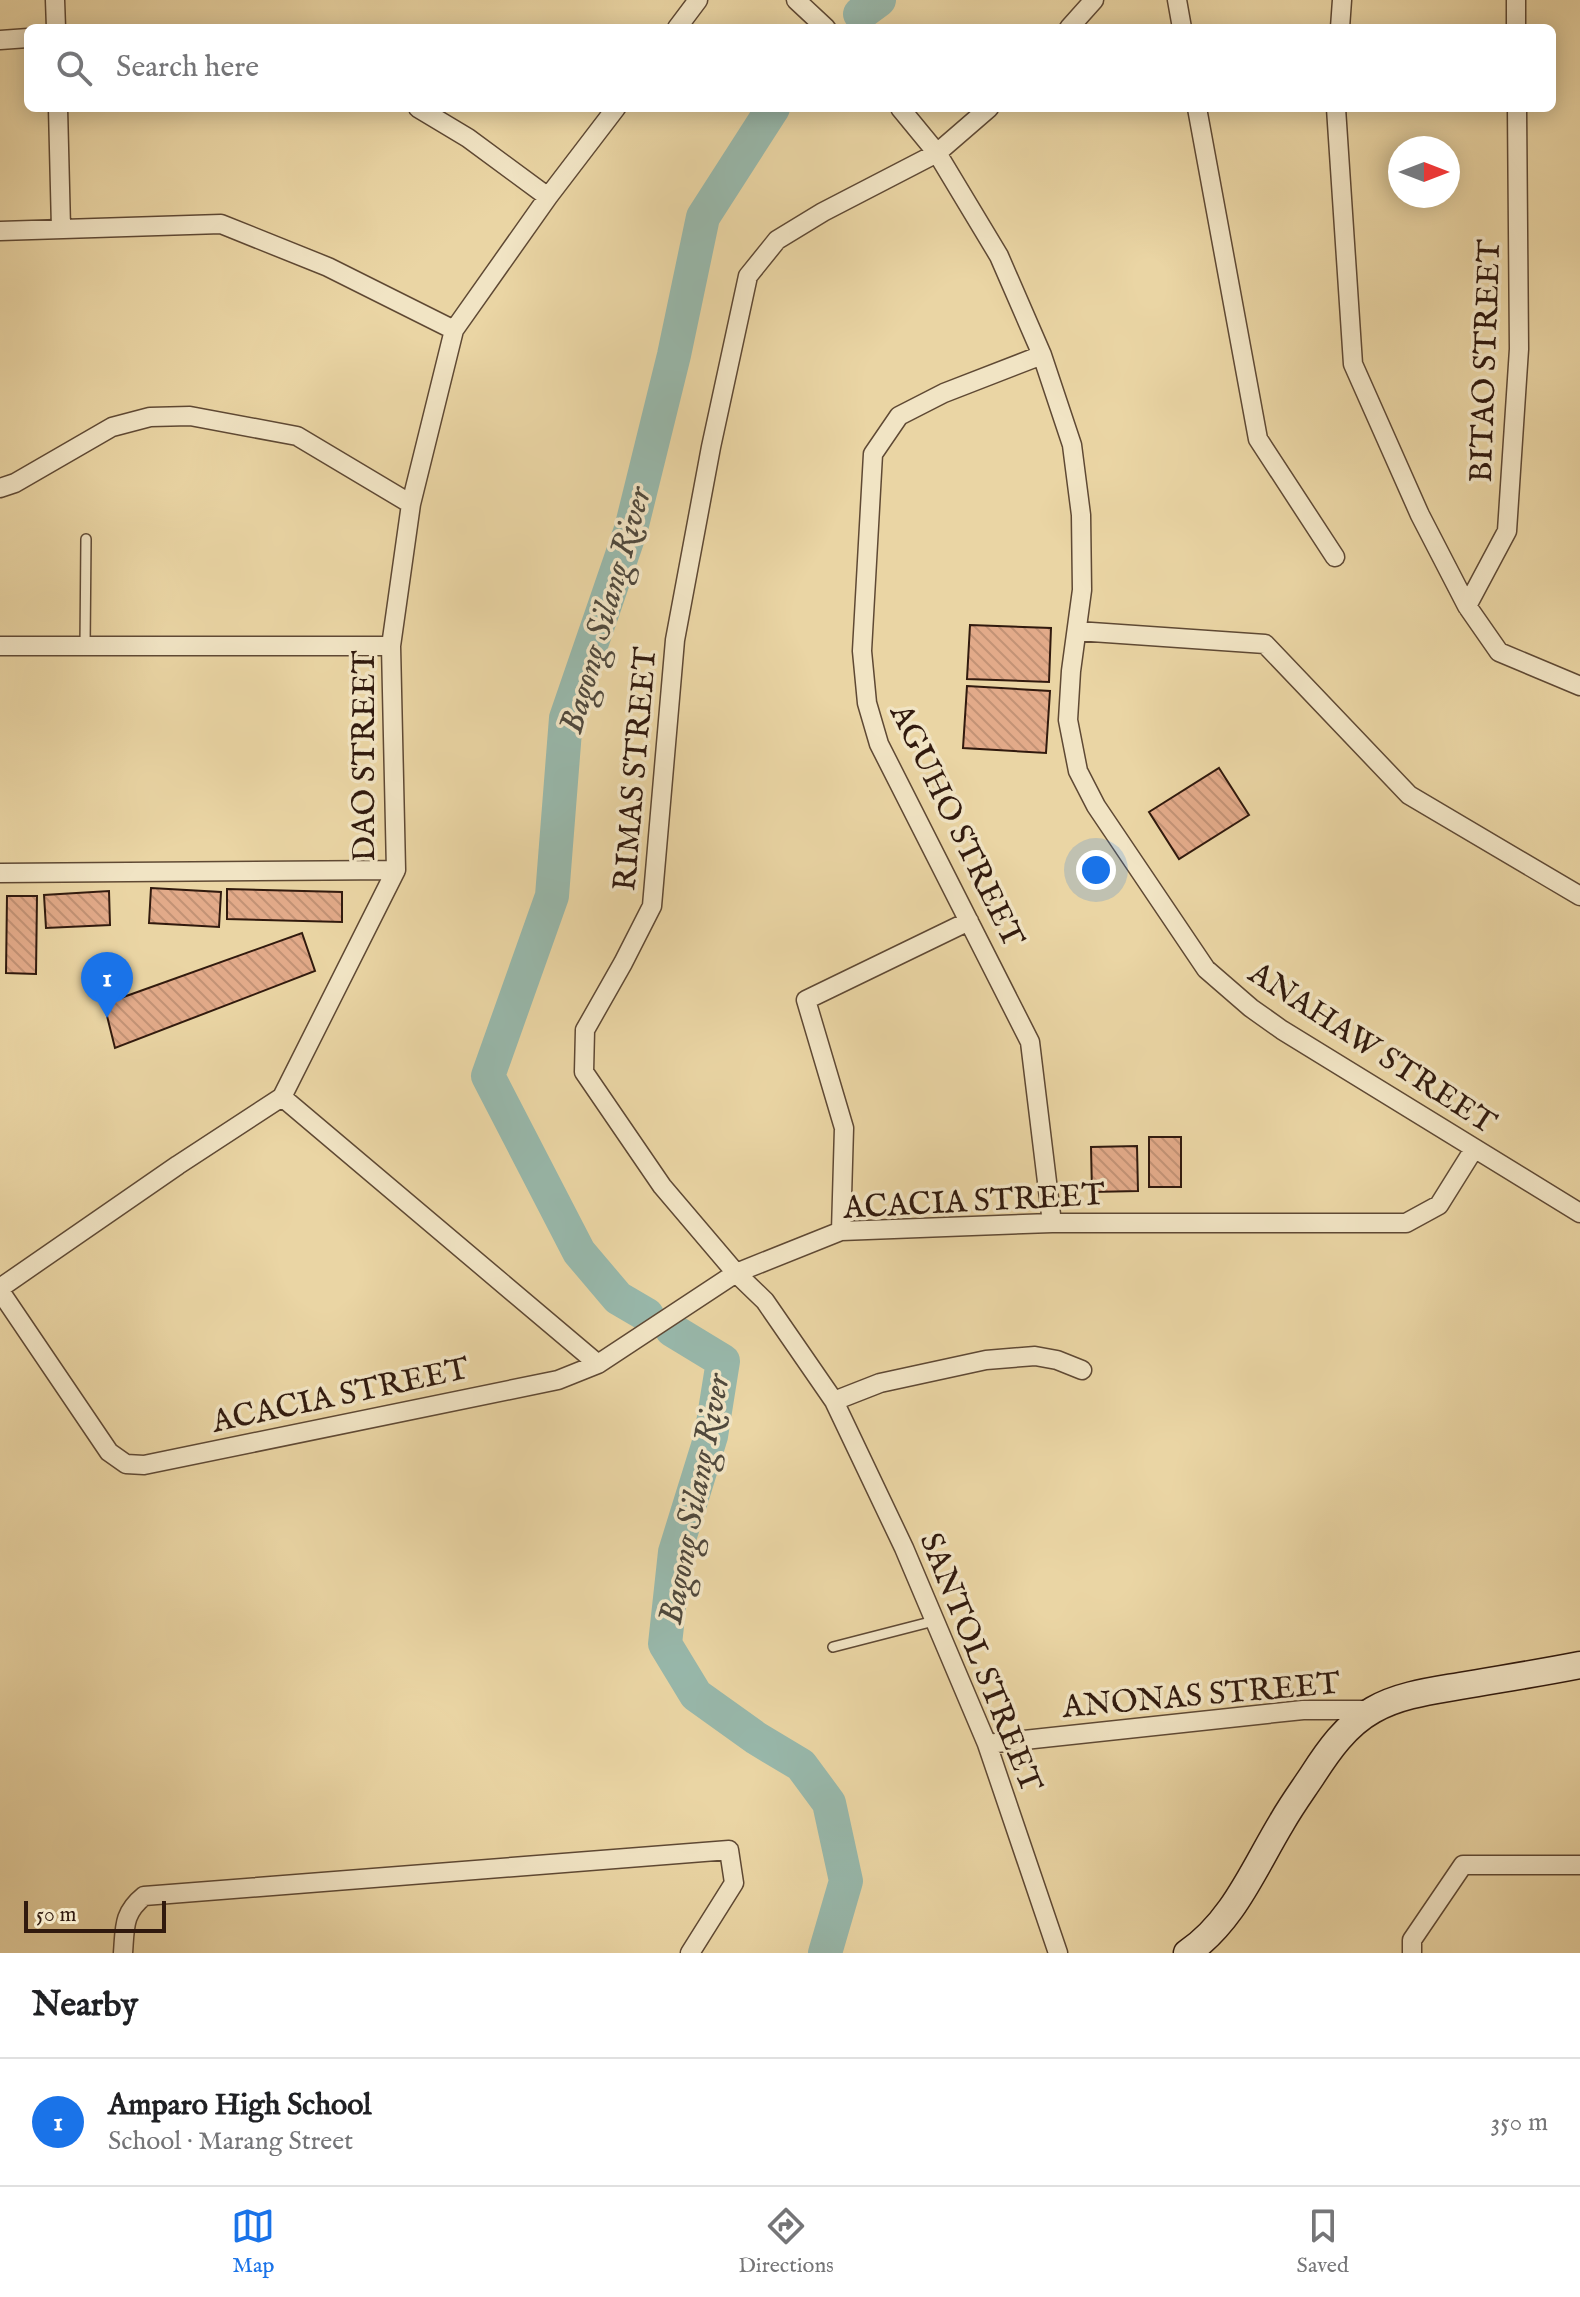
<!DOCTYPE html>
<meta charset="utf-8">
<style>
:root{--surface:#fff;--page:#f6f6f6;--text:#202124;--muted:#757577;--line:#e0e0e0;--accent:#1a73e8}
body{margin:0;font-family:"IM FELL English",serif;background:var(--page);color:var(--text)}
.compass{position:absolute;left:1388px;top:136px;width:72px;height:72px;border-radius:50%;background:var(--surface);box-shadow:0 4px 20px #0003;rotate:90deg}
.scale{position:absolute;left:24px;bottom:20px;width:142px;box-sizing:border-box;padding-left:8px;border:4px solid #311a0e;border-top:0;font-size:22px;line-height:28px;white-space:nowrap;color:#311a0e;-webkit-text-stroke:6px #f1e4c4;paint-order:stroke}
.you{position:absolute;left:1096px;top:870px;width:28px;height:28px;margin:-20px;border:6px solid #fff;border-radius:50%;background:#1a73e8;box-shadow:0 0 0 12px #1a73e833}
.badge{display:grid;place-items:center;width:52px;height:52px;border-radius:50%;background:var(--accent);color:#fff;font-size:26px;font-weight:700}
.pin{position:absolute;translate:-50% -66px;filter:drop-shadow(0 2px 4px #0008)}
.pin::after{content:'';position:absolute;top:42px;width:28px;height:24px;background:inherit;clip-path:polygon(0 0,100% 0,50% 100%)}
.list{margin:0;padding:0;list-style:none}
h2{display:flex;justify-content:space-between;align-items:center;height:104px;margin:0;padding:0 32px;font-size:34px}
h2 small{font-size:26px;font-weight:400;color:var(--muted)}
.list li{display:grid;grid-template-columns:52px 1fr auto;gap:24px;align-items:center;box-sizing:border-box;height:128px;padding:0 32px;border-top:2px solid var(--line)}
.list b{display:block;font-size:30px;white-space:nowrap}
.list p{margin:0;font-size:26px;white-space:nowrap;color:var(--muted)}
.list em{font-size:26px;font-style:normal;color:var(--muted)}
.icon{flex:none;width:44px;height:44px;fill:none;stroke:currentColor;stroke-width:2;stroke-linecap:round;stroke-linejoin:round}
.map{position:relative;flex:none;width:1580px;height:1953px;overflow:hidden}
.search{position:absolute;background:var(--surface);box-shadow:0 4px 20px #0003;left:24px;right:24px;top:24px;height:88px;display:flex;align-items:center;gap:20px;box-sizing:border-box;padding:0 28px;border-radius:12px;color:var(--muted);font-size:30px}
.sheet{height:232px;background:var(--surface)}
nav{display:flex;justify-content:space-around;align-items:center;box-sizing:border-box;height:112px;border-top:2px solid var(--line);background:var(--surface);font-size:22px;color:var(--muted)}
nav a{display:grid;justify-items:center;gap:4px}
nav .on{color:var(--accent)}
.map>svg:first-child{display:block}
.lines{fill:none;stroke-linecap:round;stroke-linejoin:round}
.river{stroke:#98b8ab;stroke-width:34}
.building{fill:url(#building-back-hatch);stroke:#311a0e;stroke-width:2}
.lane-casing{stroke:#5f4934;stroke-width:12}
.street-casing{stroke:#5f4934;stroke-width:21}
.secondary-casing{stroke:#311a0e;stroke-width:29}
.lane{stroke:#f1e4c4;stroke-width:9}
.street{stroke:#f1e4c4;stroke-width:18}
.secondary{stroke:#f1e4c4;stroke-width:26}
.labels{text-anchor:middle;stroke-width:7;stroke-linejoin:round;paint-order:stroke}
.street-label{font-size:32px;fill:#311a0e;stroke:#f1e4c4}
.water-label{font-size:34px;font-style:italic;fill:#50493d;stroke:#f1e4c4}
</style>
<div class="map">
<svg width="1580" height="1953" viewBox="0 0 1580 1953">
<defs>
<pattern id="building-back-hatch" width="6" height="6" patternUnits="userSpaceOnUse" patternTransform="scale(2)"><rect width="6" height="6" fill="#e2aa89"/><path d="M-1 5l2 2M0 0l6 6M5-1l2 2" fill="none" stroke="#c29275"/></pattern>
</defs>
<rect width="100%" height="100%" fill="#ead5a4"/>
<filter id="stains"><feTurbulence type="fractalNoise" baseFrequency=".0025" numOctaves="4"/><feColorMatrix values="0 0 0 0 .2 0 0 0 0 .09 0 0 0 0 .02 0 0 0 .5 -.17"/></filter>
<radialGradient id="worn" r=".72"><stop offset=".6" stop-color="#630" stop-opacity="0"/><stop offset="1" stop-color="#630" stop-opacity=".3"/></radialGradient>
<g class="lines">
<path class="river" d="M860 14 879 0
M647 1315 618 1298 579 1252 488 1076 552 896 566 718 631 529 674 355 703 217 773 108
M672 1330 723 1361 711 1436 675 1552 665 1644 696 1695 756 1738 801 1765 829 1803 846 1881 825 1953"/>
</g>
<path class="building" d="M970 625 1051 628 1049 682 967 679Z
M967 686 1050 691 1046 753 963 748Z
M1219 768 1249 815 1179 859 1149 812Z
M151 888 221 892 219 927 149 923Z
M227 889 342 892V922L227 919Z
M109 891 110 925 46 928 44 895Z
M7 896H37L36 974 6 973Z
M302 933 315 971 115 1048 104 1004Z
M1149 1137H1181V1187H1149Z
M1137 1146 1138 1191 1092 1192 1091 1147Z"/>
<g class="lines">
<g class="lane-casing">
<path id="lane" d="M85 646 86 539
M833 1647 934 1621"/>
</g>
<g class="street-casing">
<path id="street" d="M55 0 56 28
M796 0 826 28
M1177 0 1182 28
M1516 0V28
M677 28 698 0
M1069 28 1094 0
M1340 28 1342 0
M0 40 28 38
M58 108 61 228
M418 108 468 138 548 197
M900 108 937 153 999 256 1042 355 1072 445 1081 515 1082 590 1071 671 1068 720 1078 771 1096 806 1206 969 1251 1008 1282 1030 1580 1213
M989 108 937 153 823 212 777 240 748 276 711 447 675 640 652 906 623 963 585 1030 584 1072 662 1186 736 1273 765 1301 834 1401 904 1548 987 1744 1058 1953
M1197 108 1258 439 1335 557
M1336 108 1353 364 1420 515 1467 606 1499 652 1580 686
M0 231 221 224 328 267 454 330
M1042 355 944 393 899 416 873 454 862 651 867 703 879 744 1030 1042 1052 1223
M0 488 15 483 112 427 150 417 190 416 297 436 411 504
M1467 606 1507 531 1519 349 1517 108
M1077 631 1265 644 1409 795 1580 896
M0 646H391
M0 873 396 870
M282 1097 598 1364
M841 1231 844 1128 806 1000 969 921
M0 1288 178 1165 282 1097 396 870 391 646 411 504 454 330 548 197 616 108
M0 1291 109 1452 126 1464 144 1465 558 1380 598 1364 736 1273 841 1231 1052 1223H1406L1439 1205 1474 1149
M834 1401 880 1383 986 1360 1035 1356 1057 1360 1082 1370
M987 1744 1303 1710H1373
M123 1953C125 1927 123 1913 144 1896L729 1850 734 1883 690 1953
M1412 1953V1940L1463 1865H1580"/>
</g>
<g class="secondary-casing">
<path id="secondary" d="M1187 1953C1233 1922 1254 1868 1282 1822 1291 1806 1302 1791 1312 1776 1328 1751 1346 1725 1373 1710 1399 1695 1431 1691 1460 1686 1500 1679 1540 1673 1580 1665"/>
</g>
<use href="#lane" class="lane"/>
<use href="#street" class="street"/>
<use href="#secondary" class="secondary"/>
</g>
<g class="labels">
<g class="street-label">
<text transform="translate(1484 361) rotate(-88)" y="11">BITAO STREET</text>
<text transform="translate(363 756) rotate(-90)" y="11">DAO STREET</text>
<text transform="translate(634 769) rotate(-85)" y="11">RIMAS STREET</text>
<text transform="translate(958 825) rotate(64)" y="11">AGUHO STREET</text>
<text transform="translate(1373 1047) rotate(33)" y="11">ANAHAW STREET</text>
<text transform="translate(974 1200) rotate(-3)" y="11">ACACIA STREET</text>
<text transform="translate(340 1394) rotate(-12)" y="11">ACACIA STREET</text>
<text transform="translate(982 1662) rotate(68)" y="11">SANTOL STREET</text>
<text transform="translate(1201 1694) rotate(-5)" y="11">ANONAS STREET</text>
</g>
<g class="water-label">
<text transform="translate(604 610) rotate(-74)" y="12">Bagong Silang River</text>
<text transform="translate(693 1499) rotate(-79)" y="12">Bagong Silang River</text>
</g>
</g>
<rect width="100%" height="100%" filter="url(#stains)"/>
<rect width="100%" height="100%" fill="url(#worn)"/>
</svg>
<svg class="compass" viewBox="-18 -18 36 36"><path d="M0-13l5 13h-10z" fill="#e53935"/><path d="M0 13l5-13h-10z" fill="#757577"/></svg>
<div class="scale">50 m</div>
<div class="you"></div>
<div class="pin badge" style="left:107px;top:1018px">1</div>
<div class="search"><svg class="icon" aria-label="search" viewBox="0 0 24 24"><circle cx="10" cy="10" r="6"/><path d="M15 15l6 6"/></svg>Search here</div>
</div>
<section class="sheet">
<h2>Nearby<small></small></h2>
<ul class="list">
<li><span class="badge">1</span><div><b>Amparo High School</b><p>School · Marang Street</p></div><em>350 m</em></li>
</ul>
</section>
<nav>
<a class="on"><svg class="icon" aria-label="map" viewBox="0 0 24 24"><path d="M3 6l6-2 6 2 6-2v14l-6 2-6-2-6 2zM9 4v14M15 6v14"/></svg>Map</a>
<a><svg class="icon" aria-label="directions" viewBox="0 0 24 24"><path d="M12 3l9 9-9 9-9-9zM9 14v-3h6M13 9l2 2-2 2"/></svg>Directions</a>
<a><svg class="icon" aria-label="saved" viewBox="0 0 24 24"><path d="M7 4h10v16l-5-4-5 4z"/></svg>Saved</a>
</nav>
